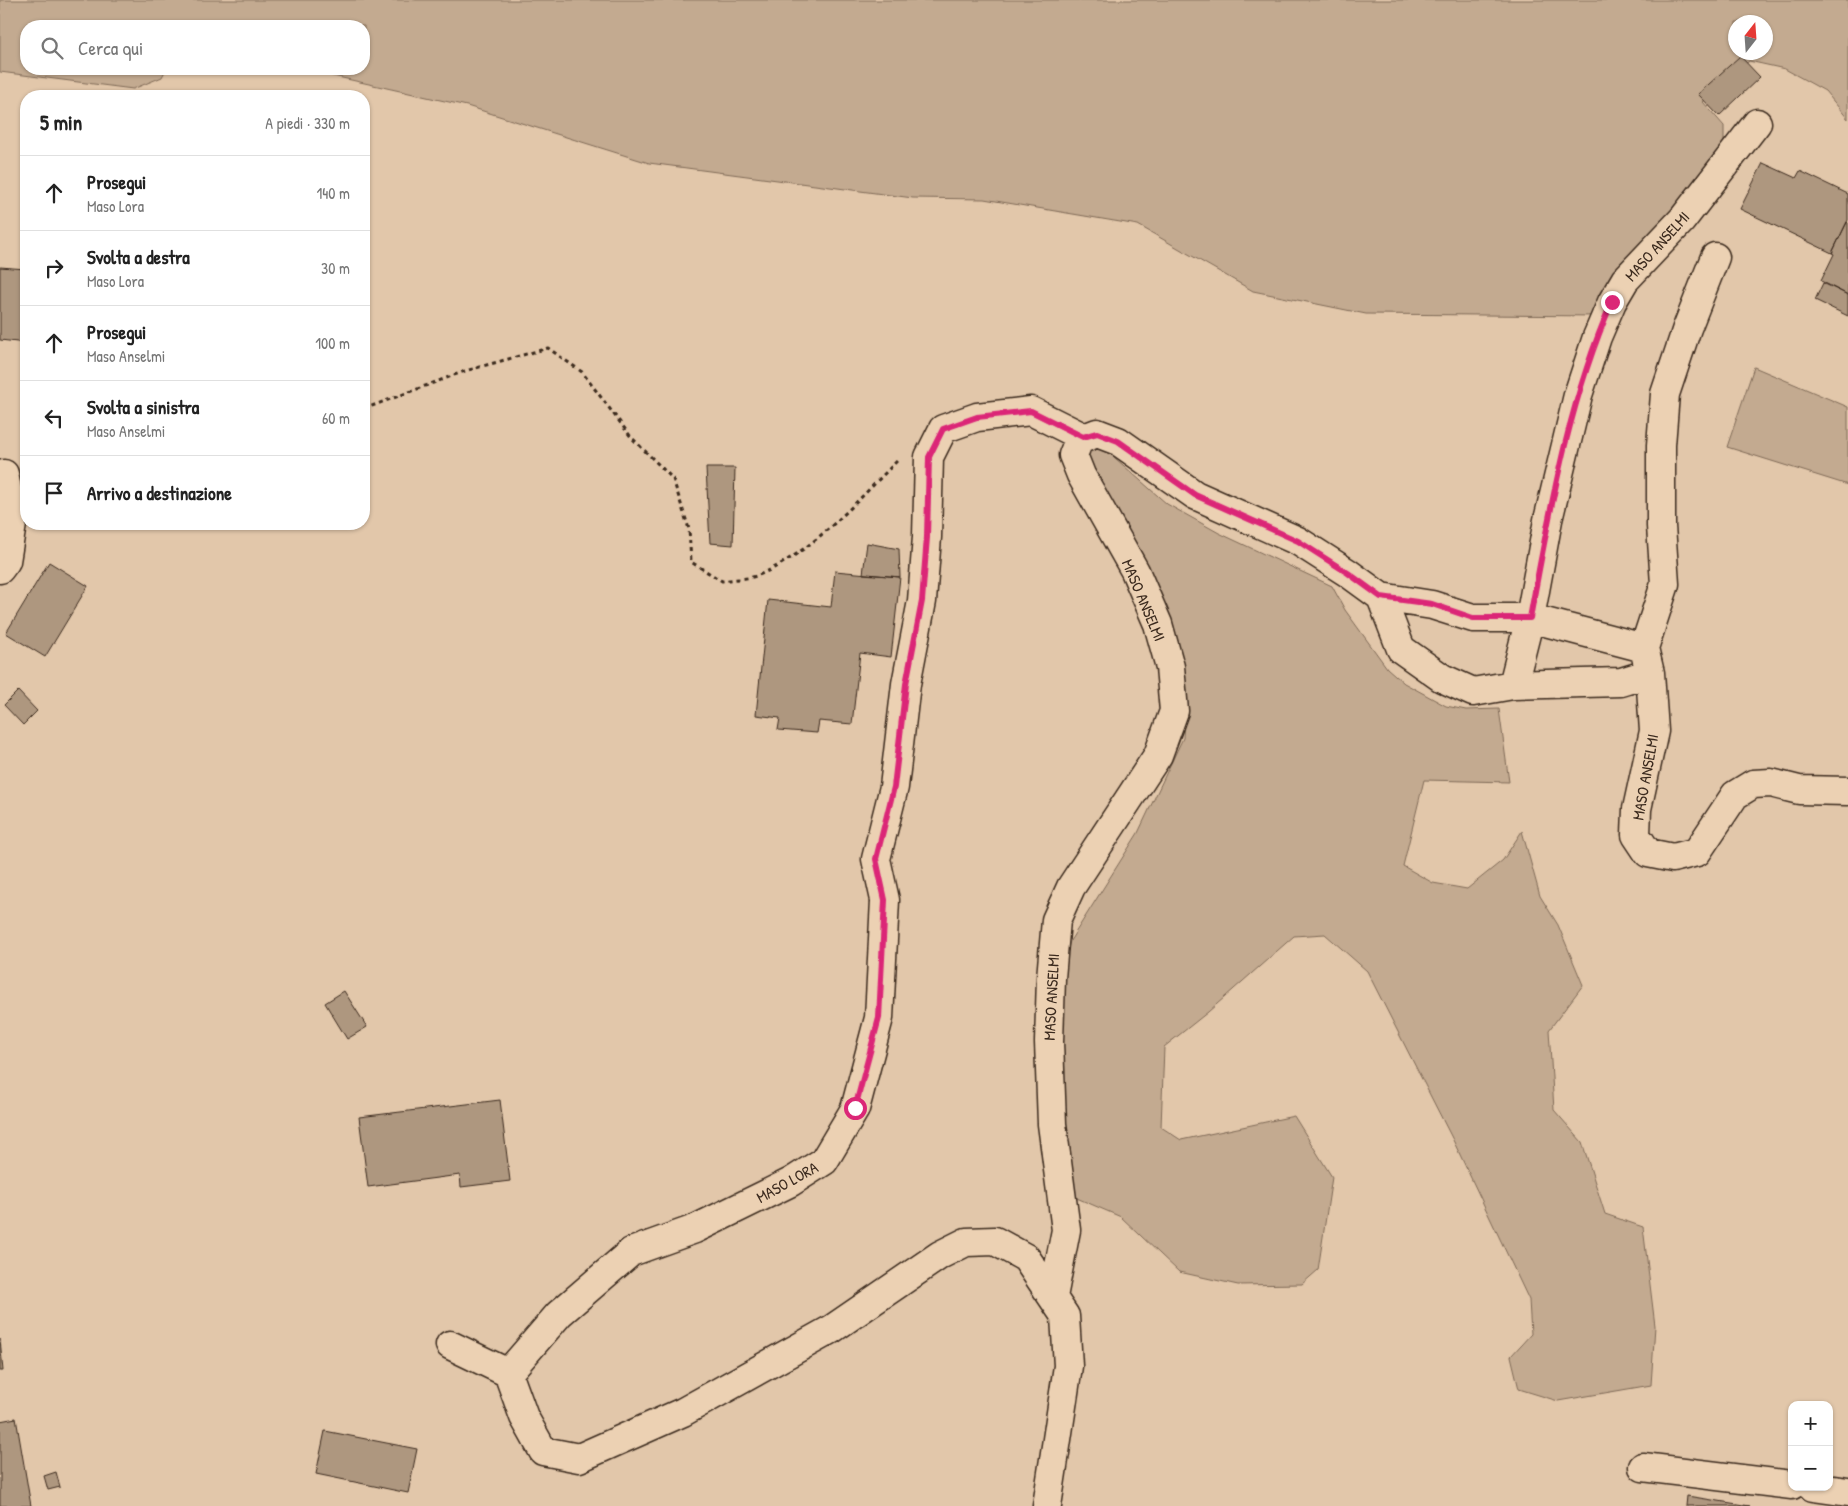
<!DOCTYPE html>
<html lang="it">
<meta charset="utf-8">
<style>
:root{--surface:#fff;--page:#f6f6f6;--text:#222;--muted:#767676;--line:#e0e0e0}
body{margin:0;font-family:"Patrick Hand",sans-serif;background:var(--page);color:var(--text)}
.controls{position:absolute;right:15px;bottom:15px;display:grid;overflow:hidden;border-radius:10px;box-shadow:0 1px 4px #0004}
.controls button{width:45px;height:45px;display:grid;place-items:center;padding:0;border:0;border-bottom:1px solid var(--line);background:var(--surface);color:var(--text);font:25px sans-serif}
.compass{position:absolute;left:1728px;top:15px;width:45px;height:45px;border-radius:50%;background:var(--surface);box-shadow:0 1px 4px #0004;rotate:17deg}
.stop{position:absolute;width:15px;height:15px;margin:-11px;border:4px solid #db2777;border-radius:50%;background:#fff}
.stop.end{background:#db2777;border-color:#fff;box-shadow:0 1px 5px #0008}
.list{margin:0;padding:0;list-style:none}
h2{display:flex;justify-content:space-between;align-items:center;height:65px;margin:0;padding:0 20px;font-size:21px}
h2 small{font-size:16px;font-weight:400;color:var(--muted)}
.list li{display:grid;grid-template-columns:32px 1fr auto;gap:15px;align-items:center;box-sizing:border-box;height:75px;padding:0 20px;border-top:1px solid var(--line)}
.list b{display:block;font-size:19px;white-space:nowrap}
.list p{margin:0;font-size:16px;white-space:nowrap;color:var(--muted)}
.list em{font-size:16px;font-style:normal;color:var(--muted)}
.icon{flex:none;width:28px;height:28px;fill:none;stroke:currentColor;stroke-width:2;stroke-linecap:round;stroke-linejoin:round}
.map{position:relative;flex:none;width:1848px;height:1506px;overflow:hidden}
.search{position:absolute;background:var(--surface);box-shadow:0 1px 4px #0004;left:20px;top:20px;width:350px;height:55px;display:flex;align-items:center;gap:12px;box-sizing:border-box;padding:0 18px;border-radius:20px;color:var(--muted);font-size:19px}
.panel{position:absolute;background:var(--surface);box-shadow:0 1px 4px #0004;left:20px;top:90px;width:350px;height:440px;border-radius:20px}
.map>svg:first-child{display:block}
.green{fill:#c3aa90;stroke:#7f6a57;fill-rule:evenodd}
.building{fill:#ae977f;stroke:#3b2a1e}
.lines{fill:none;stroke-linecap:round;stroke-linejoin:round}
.street-casing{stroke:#3b2a1e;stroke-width:31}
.path{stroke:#3b2a1e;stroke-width:3;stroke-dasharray:4 4;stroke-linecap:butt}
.street{stroke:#ecd1b3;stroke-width:28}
.route{stroke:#db2777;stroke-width:6}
.labels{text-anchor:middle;stroke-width:4;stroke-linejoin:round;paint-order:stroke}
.street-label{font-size:16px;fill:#3b2a1e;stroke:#ecd1b3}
</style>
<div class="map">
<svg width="1848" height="1506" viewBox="0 0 1848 1506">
<rect width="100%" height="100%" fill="#e2c7aa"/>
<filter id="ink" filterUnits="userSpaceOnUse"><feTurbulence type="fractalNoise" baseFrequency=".02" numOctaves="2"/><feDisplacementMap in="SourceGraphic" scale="10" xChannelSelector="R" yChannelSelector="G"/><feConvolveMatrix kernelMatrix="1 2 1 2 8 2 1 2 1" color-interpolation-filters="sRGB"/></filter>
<g filter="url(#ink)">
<path class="green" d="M0 0H1848V119L1825 91 1785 69 1749 61 1703 102 1724 126V149L1598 316 1366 314 1253 291 1138 225 984 199 913 198 649 163 467 106 302 69H364V26H26V69H166L162 77 133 89 0 72ZM1736 22H1766V52H1736Z
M1754 367 1848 407V485L1727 447Z
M1085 447 1106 450 1167 504 1219 533 1332 586 1345 610 1387 668 1404 683 1446 706 1466 710 1499 709 1509 782 1424 780 1403 866 1433 883 1467 889 1503 860 1522 831 1540 896 1558 925 1583 985 1549 1030 1554 1110 1582 1142 1605 1214 1643 1227 1655 1326 1651 1385 1558 1401 1519 1389 1511 1356 1531 1334 1529 1300 1453 1140 1367 971 1325 934 1294 936 1208 1012 1164 1047 1161 1127 1181 1140 1294 1116 1332 1177 1318 1270 1302 1284 1238 1285 1179 1272 1121 1217 1072 1196 1055 1034 1056 996 1070 941 1138 833 1183 738 1185 705 1110 516Z"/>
<path class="building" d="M1740 56 1760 77 1719 116 1698 94Z
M1763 163 1796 178 1800 171 1848 194V220L1832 253 1740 209Z
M1847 222 1848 223V295L1821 281 1834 254 1832 253Z
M0 267 26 269V343L0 340Z
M1823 283 1848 295V316L1815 300Z
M706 468H735L733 545 710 543Z
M867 543 899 549 900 577 863 574Z
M49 562 88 586 45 657 6 633Z
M835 571 900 577 891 657 860 653 852 724 819 721 817 733 778 730 780 718 756 715 768 600 831 607Z
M18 691 37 711 23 725 4 705Z
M344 991 367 1027 347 1039 325 1003Z
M500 1100 510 1181 461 1187 460 1175 368 1187 359 1117Z
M0 1339 3 1371H0Z
M16 1418 31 1506H0V1421Z
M325 1431 417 1449 408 1493 316 1474Z
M56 1472 60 1487 48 1490 44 1476Z
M1687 1496 1750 1506H1686Z"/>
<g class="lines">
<g class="street-casing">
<path id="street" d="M0 569 6 561 13 518 4 474
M1381 597 1432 605 1473 618H1530L1644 648 1650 673 1654 731 1637 809 1636 835 1648 853 1673 858 1697 852 1735 795 1753 784 1771 783 1799 790 1848 791
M1644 648 1665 584 1661 526V445L1665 394 1687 328 1715 257
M1513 685 1530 618 1548 520 1578 395 1597 337 1612 302 1625 280 1682 220 1757 123
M1053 1297 1066 1230 1052 1124 1049 1042 1051 978 1056 920 1071 887 1158 755 1174 711 1170 667 1158 624 1135 571 1081 475 1073 455 1079 440 1097 433 1118 441 1195 495 1298 541 1348 573 1381 597 1401 649 1442 678 1473 692 1513 685 1621 682 1650 673
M450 1345 508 1373 524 1417 543 1451 579 1458 683 1412 832 1329 940 1255 966 1242 995 1241 1026 1258 1065 1316 1068 1366 1047 1506
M508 1373 559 1314 631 1252 695 1229 791 1182 824 1161 855 1109 879 1018 885 900 876 859 894 787 906 684 922 601 927 537 929 457 943 429 977 417 1031 411 1083 437
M1643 1467 1792 1485
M1813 1487 1848 1492"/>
</g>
<path class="path" d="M364 409 465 371 548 348 582 372 631 437 673 479 689 529 691 562 722 581C733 579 749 579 759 575 813 552 857 501 897 461"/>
<use href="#street" class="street"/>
</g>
</g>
<g class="lines" filter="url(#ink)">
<path class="route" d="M855 1108 879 1018 885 900 876 859 894 787 906 684 922 601 927 537 929 457 943 429 977 417 1031 411 1083 437 1097 433 1118 441 1195 495 1298 541 1348 573 1381 597 1432 604 1473 618H1530C1550 511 1568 402 1612 302"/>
</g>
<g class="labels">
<g class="street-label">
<text transform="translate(1657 246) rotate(-48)" y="6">MASO ANSELMI</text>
<text transform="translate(1144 600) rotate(67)" y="6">MASO ANSELMI</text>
<text transform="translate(1645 777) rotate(-80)" y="6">MASO ANSELMI</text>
<text transform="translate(1051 997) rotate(-87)" y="6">MASO ANSELMI</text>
<text transform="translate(787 1182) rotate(-29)" y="6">MASO LORA</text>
</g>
</g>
</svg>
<div class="controls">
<button>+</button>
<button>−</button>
</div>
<svg class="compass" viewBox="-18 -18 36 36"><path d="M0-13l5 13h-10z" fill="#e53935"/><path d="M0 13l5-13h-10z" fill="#767676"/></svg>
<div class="stop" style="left:855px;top:1108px"></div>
<div class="stop end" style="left:1612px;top:302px"></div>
<div class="search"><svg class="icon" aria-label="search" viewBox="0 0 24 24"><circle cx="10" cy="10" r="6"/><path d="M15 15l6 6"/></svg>Cerca qui</div>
<section class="panel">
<h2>5 min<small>A piedi · 330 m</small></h2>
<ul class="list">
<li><svg class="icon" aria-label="ahead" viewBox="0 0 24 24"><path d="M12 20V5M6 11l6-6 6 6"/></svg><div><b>Prosegui</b><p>Maso Lora</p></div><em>140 m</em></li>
<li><svg class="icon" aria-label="right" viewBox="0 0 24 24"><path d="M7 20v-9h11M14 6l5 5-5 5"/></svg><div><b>Svolta a destra</b><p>Maso Lora</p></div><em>30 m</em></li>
<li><svg class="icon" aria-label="ahead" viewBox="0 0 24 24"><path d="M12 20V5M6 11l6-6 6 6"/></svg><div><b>Prosegui</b><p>Maso Anselmi</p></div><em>100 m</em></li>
<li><svg class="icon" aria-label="left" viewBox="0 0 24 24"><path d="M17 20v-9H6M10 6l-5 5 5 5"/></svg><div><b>Svolta a sinistra</b><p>Maso Anselmi</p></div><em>60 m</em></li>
<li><svg class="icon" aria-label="arrive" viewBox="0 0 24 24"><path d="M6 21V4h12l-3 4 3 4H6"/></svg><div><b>Arrivo a destinazione</b></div></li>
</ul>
</section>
</div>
